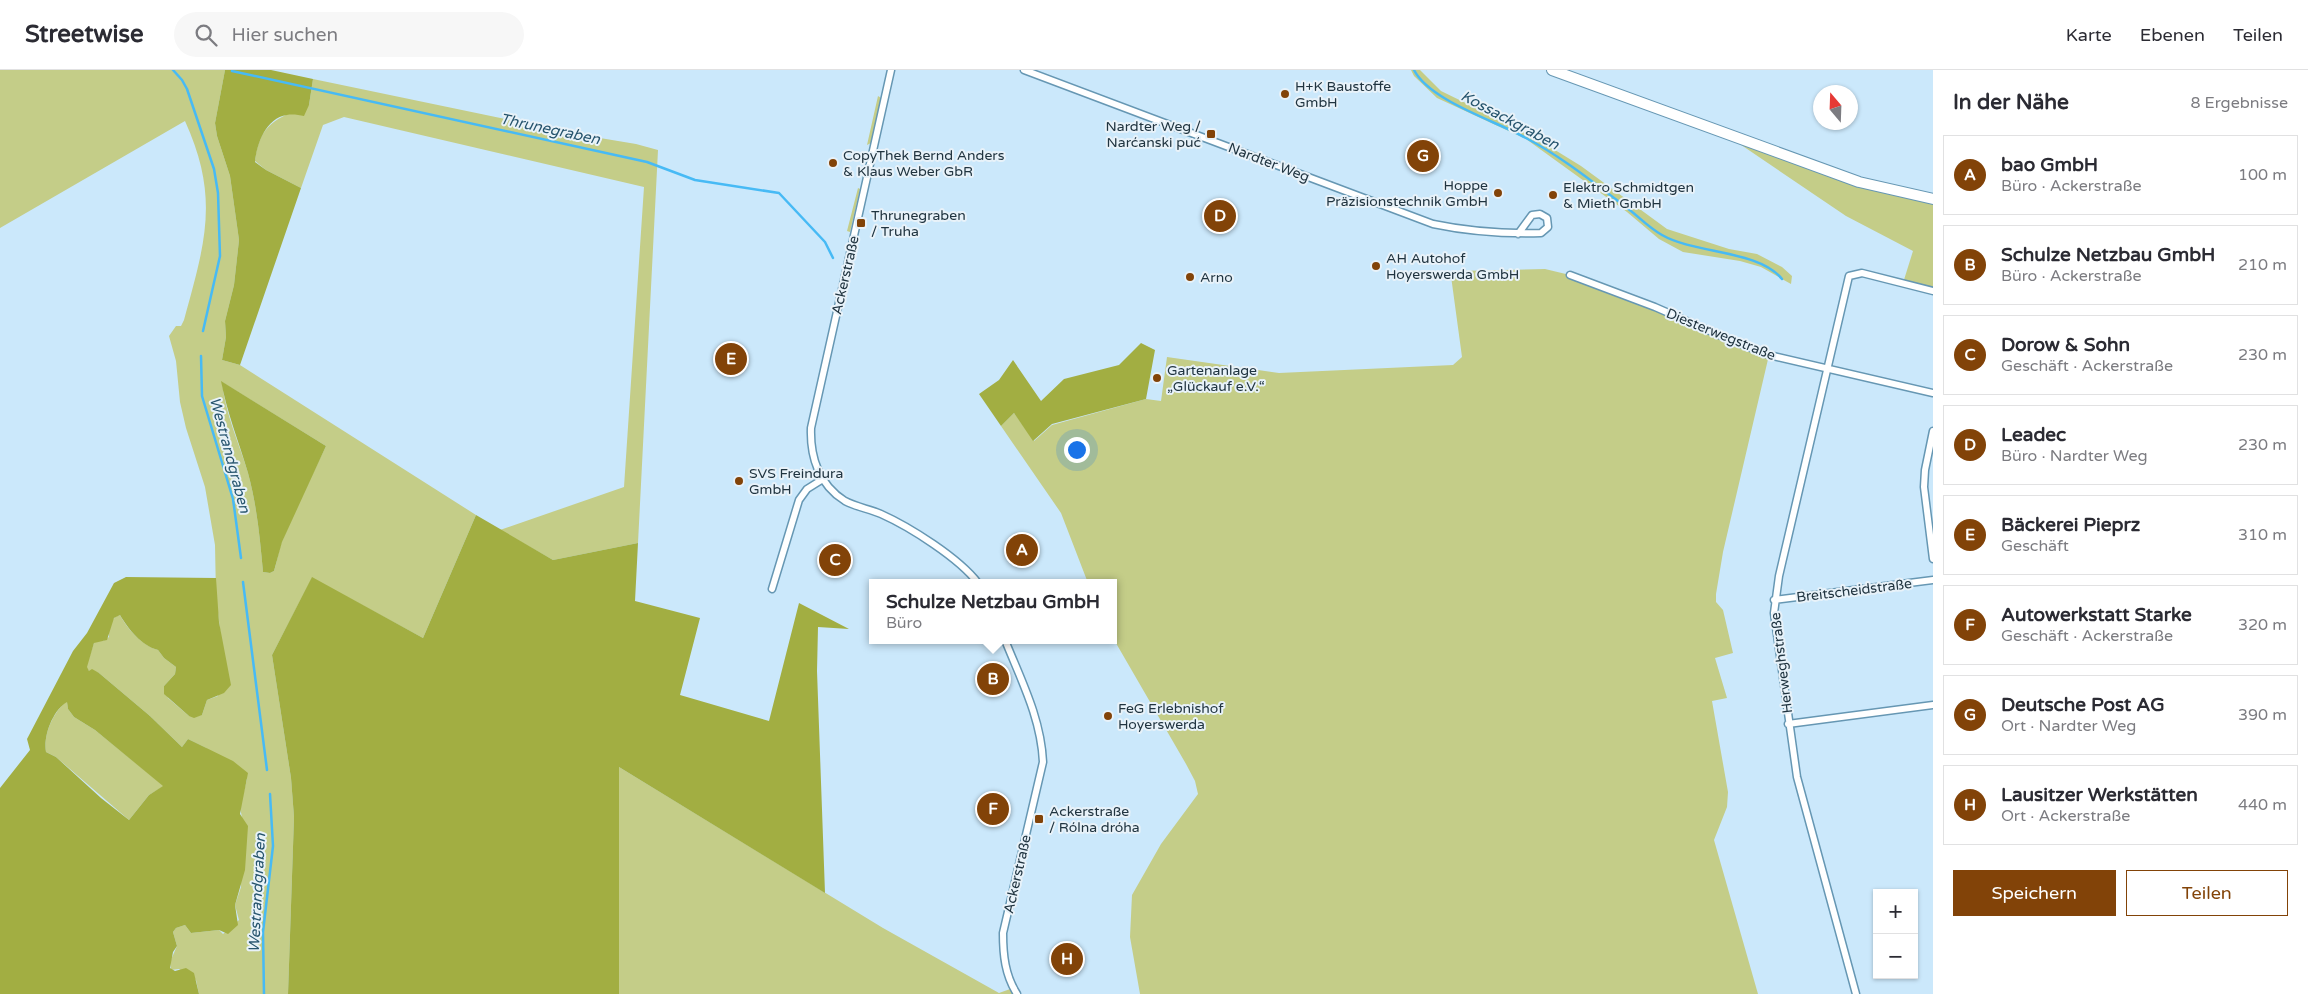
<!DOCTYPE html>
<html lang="de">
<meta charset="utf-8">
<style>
:root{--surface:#fff;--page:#f7f7f7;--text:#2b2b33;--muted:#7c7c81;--line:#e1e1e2;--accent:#824308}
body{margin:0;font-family:"Varela Round",sans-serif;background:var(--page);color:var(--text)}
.controls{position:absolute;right:15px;bottom:15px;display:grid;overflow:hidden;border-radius:0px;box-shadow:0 1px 4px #0004}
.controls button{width:45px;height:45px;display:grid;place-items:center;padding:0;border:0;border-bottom:1px solid var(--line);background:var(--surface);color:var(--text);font:25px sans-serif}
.compass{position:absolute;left:1813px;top:15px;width:45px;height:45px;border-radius:50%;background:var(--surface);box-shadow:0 1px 4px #0004;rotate:341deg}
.you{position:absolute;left:1076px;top:379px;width:18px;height:18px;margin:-12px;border:4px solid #fff;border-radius:50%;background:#1a73e8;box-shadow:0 0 0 8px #1a73e833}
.badge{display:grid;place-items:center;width:32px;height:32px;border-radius:50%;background:var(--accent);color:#fff;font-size:16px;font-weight:700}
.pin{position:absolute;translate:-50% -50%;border:2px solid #fff;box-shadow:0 1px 5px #0006}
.popup{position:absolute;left:869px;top:509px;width:248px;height:65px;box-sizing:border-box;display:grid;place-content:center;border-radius:0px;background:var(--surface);filter:drop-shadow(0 1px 4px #0005);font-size:16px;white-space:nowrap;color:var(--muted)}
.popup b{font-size:19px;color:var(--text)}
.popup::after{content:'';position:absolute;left:50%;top:100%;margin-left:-10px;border:10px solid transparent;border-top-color:var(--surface)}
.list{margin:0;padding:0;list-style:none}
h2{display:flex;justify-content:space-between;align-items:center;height:65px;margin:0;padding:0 20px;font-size:21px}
h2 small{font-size:16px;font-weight:400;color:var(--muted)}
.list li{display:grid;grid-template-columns:32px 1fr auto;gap:15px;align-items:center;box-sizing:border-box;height:80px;margin:0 10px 10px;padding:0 10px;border:1px solid var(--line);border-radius:0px}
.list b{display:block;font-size:19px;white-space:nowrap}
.list p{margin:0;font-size:16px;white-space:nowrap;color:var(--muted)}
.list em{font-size:16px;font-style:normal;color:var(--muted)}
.actions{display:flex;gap:10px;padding:15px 20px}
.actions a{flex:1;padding:11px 0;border:1px solid var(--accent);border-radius:0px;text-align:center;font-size:18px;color:var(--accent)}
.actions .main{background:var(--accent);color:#fff}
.icon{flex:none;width:28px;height:28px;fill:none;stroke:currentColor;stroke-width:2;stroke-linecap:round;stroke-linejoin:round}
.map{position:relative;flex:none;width:1933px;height:924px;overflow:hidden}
header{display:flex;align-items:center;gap:30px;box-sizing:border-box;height:70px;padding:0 25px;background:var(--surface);border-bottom:1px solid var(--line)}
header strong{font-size:24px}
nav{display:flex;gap:28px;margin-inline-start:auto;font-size:18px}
.search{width:350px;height:45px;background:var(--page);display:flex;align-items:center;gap:12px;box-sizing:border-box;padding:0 18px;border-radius:28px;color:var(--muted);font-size:19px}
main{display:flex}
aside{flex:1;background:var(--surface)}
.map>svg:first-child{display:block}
.green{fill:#c4cd88;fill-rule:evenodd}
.forest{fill:#a2ae42;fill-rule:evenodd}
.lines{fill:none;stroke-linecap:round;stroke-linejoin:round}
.stream{stroke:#47baf5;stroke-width:2.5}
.street-casing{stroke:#6697b3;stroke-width:9}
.primary-casing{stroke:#6697b3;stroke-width:12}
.street{stroke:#fff;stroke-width:6}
.primary{stroke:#fff;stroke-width:10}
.poi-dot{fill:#824308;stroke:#e8f2f9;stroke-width:2}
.labels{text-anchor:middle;stroke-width:4;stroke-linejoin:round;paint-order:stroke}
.poi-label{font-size:14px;fill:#203440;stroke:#e8f2f9;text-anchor:start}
.street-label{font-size:14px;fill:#203440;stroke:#e8f2f9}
.water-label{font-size:15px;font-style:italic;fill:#26546d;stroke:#e8f2f9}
</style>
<header>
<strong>Streetwise</strong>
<div class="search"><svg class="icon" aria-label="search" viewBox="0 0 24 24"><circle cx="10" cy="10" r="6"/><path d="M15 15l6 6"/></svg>Hier suchen</div>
<nav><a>Karte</a><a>Ebenen</a><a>Teilen</a></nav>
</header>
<main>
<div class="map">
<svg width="1933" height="924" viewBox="0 0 1933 924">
<rect width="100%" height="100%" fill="#cbe8fb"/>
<path class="green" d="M0 0H225L215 53 217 66 230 106 239 170 234 215 225 251 226 267 222 290 240 295 476 445 423 568 312 508 272 585 291 708 294 747 288 924H199L196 910 179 899 171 900 170 892 177 876 173 862 176 858 185 855 191 863 219 860 223 864 239 850 235 835 241 817 242 748 240 737 247 709 206 678 188 669 182 677 150 646 99 603 89 601 86 597 94 573 95 571H103L109 567C108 558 111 547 120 545 127 559 143 576 158 580L164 588 176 597 175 604 164 616 168 628 189 646 202 645 207 630 218 626 222 576 216 526 215 475 205 417 186 358 180 332 176 291 169 266 176 256H181L184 250C205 173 220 128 185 51L0 158ZM222 312 326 376C311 407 296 439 282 471 279 479 277 492 274 501L270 503 263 502C260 469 257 436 248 403 239 373 225 343 222 312Z
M1411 0H1420L1441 21 1529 64 1581 96 1667 159 1729 179 1757 184 1782 197 1792 206 1791 214 1761 197 1740 191 1683 182 1659 169 1627 142 1526 69 1437 28 1414 6Z
M313 9 582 65 636 74 658 80 638 473 553 490 500 460 624 417 644 117 344 47 323 55 301 118 266 100 255 91C260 53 276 49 309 35Z
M878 26 881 28 871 73 867 75Z
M1725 64 1859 112 1933 129V220L1903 213 1913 181 1846 146Z
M858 118 860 119 850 162 847 161Z
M1545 199 1570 205 1769 285 1723 482 1716 524V532L1723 540 1733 583 1715 588 1727 628 1712 631 1728 722 1727 737 1714 770 1758 924H1140L1130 867 1132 825 1161 774 1198 724 1195 711 1186 694 1113 568V513H1088L1061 443 1001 356 1014 343 1034 371 1052 355 1146 329 1161 331 1167 287 1279 303 1453 295 1462 287 1451 206 1456 201Z
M67 631 68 639 74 647 95 660 164 716 149 725 129 750 56 687 46 682C43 665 53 642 67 631Z
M619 697 883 858 999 923 1013 918 1017 924H619Z"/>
<path class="forest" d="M225 0H271L313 9 309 35 304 46C299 45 292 44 287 45 266 48 257 73 255 92L266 100 301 118 240 295 222 290 226 267 225 251 234 215 239 170 230 106 217 66 215 53Z
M1141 273 1155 280 1146 329 1052 354 1033 371 1014 343 1001 356 979 324 999 310 1013 290 1041 331 1064 309 1119 295Z
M221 311 326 376 282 472 274 501 270 503 263 502C260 469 257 436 248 403 239 372 227 343 221 311Z
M476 445 553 490 638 473 635 531 700 548 680 625 769 651 799 533 849 559 818 557 817 601 825 823 619 697V924H288L294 747 291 708 272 585 312 507 423 568Z
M126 507 216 508 219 552 231 615 224 623 207 630 202 645 194 648 189 646 164 624V616L175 604 176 597 164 588 158 580C142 576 128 559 120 545L114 548 107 570 94 573 87 597 89 601 92 599 99 603 150 646 182 677 188 669 233 691 248 703 240 744 248 756 245 800 235 835 238 855 228 864 219 860 191 863 185 855 176 858 173 862 177 876 173 882 170 898 175 901 186 898 194 903 199 924H0V718L30 680 27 669 73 581 87 563 114 513ZM67 632 68 639 74 647 95 660 163 716 149 725 129 750 101 728 56 687 46 682C43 666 53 640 67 632Z"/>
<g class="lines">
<path class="stream" d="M173 0 182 10 187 19 214 99 218 123 220 186 203 261
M1414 0C1430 31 1496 51 1526 68 1562 87 1594 113 1626 137 1638 146 1649 158 1662 165 1695 184 1759 180 1782 209
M232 1 647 92 695 110 779 123 825 172 833 188
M201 286 202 326 233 429 241 488
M243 512 267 700
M264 924 263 862 273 776 270 724"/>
<g class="street-casing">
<path id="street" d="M891 0 811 358C810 387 819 415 845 431 856 437 870 439 881 444 910 457 959 488 978 513
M1024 0 1433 154C1471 162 1502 164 1541 163L1548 157 1547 148 1540 144 1532 145 1518 164
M1570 205 1655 237 1728 269 1769 285 1933 323
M1933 361 1925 400 1924 417 1933 489
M772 519 799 430 807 419 823 409
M1774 530 1933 510
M1005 570C1021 610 1041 648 1043 692L1003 863C1003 885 1005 905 1017 924
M1788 654 1933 635
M1856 924 1797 707 1774 543 1779 506 1849 206 1862 203 1933 221"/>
</g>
<g class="primary-casing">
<path id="primary" d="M1552 0 1859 112 1933 129"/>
</g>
<use href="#street" class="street"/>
<use href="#primary" class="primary"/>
</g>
<g class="poi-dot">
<circle cx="1285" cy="24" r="5"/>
<rect x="1206" y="59" width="10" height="10" rx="2.5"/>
<circle cx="833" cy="93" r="5"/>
<circle cx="1498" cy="123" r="5"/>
<circle cx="1553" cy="125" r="5"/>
<rect x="856" y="148" width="10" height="10" rx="2.5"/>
<circle cx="1376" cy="196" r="5"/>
<circle cx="1190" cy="207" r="5"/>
<circle cx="1157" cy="308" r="5"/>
<circle cx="739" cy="411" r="5"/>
<circle cx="1108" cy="646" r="5"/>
<rect x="1034" y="744" width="10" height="10" rx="2.5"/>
</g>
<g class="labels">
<g class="poi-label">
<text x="1295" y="21">H+K Baustoffe<tspan x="1295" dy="16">GmbH</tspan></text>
<text x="1201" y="61" text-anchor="end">Nardter Weg /<tspan x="1201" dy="16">Narćanski puć</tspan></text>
<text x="843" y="90">CopyThek Bernd Anders<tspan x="843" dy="16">&amp; Klaus Weber GbR</tspan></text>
<text x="1488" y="120" text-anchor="end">Hoppe<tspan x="1488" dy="16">Präzisionstechnik GmbH</tspan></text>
<text x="1563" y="122">Elektro Schmidtgen<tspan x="1563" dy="16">&amp; Mieth GmbH</tspan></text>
<text x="871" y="150">Thrunegraben<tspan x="871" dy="16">/ Truha</tspan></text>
<text x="1386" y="193">AH Autohof<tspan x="1386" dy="16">Hoyerswerda GmbH</tspan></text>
<text x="1200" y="212">Arno</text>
<text x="1167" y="305">Gartenanlage<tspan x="1167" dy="16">„Glückauf e.V.“</tspan></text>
<text x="749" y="408">SVS Freindura<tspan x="749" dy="16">GmbH</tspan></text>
<text x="1118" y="643">FeG Erlebnishof<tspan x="1118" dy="16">Hoyerswerda</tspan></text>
<text x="1049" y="746">Ackerstraße<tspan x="1049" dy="16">/ Rólna dróha</tspan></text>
</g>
<g class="street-label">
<text transform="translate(1269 92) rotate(21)" y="5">Nardter Weg</text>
<text transform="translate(845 205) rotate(-77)" y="5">Ackerstraße</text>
<text transform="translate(1721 264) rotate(22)" y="5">Diesterwegstraße</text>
<text transform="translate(1854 520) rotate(-7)" y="5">Breitscheidstraße</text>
<text transform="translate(1781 593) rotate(-97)" y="5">Herweghstraße</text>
<text transform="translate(1017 804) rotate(-77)" y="5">Ackerstraße</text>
</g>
<g class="water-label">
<text transform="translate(1510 50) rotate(28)" y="5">Kossackgraben</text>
<text transform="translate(550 59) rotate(12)" y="5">Thrunegraben</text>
<text transform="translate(230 385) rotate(75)" y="5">Westrandgraben</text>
<text transform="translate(257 823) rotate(-87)" y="5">Westrandgraben</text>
</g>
</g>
</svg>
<div class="controls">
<button>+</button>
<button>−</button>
</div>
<svg class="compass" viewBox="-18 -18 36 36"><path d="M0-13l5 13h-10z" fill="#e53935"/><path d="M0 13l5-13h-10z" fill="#7c7c81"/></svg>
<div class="you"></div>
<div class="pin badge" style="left:1022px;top:480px">A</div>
<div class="pin badge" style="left:993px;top:609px">B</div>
<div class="popup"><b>Schulze Netzbau GmbH</b>Büro</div>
<div class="pin badge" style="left:835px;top:490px">C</div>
<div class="pin badge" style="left:1220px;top:146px">D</div>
<div class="pin badge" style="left:731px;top:289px">E</div>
<div class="pin badge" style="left:993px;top:739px">F</div>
<div class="pin badge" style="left:1423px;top:86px">G</div>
<div class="pin badge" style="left:1067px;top:889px">H</div>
</div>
<aside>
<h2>In der Nähe<small>8 Ergebnisse</small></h2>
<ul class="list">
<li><span class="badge">A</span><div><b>bao GmbH</b><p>Büro · Ackerstraße</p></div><em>100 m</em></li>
<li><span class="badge">B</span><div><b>Schulze Netzbau GmbH</b><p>Büro · Ackerstraße</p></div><em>210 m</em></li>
<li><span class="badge">C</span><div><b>Dorow &amp; Sohn</b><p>Geschäft · Ackerstraße</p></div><em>230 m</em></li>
<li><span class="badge">D</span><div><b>Leadec</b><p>Büro · Nardter Weg</p></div><em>230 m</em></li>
<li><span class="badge">E</span><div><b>Bäckerei Pieprz</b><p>Geschäft</p></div><em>310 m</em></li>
<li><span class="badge">F</span><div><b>Autowerkstatt Starke</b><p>Geschäft · Ackerstraße</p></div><em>320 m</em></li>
<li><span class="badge">G</span><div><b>Deutsche Post AG</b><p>Ort · Nardter Weg</p></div><em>390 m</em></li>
<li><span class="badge">H</span><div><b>Lausitzer Werkstätten</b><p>Ort · Ackerstraße</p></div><em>440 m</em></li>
</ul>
<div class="actions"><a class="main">Speichern</a><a>Teilen</a></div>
</aside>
</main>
